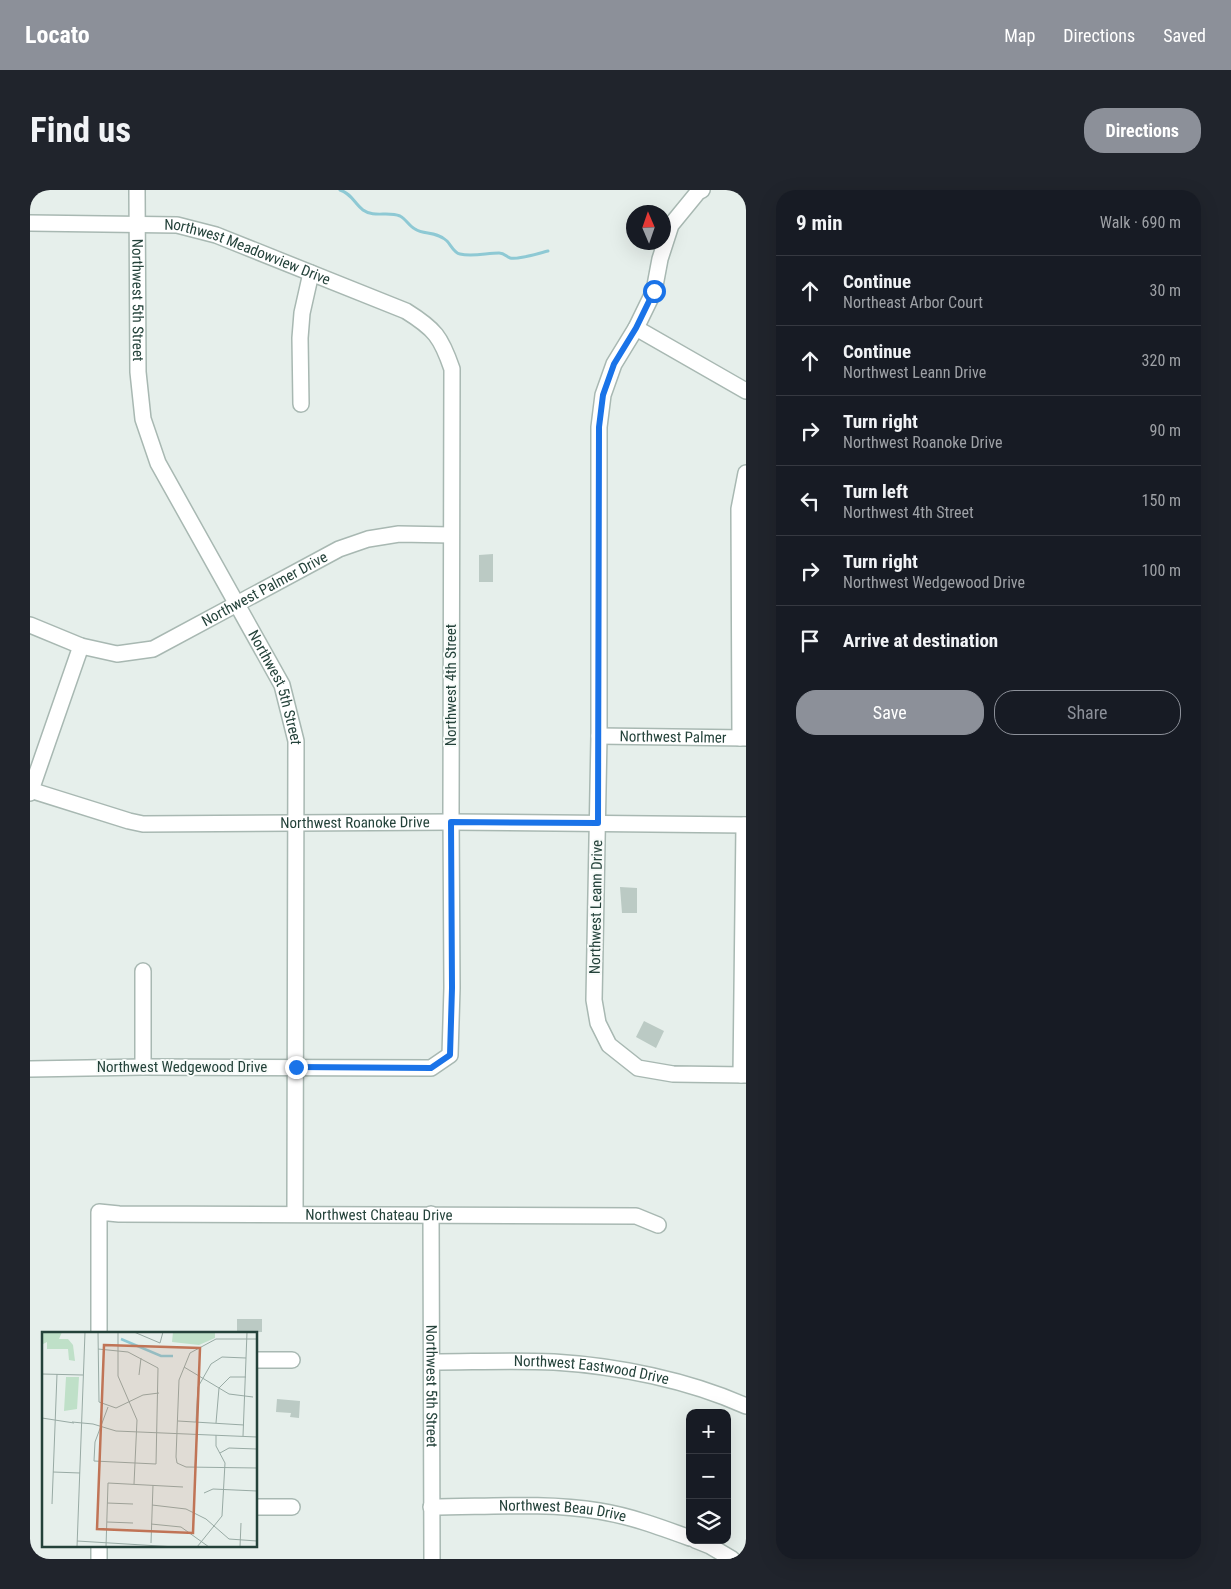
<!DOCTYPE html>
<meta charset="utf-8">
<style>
:root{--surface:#171b24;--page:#20242c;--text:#f1f3f6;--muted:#9ea1a6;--line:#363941;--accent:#8c9099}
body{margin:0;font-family:"Roboto Condensed",sans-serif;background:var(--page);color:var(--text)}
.controls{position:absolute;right:15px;bottom:15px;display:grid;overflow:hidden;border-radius:10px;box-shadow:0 5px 20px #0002}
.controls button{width:45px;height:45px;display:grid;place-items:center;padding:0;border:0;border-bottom:1px solid var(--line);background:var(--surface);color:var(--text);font:25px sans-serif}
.compass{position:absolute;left:596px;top:15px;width:45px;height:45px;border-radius:50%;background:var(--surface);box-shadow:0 5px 20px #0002;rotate:358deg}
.stop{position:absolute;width:15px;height:15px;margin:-11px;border:4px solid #1a73e8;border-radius:50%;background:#fff}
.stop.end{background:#1a73e8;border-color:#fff;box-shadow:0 1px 5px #0008}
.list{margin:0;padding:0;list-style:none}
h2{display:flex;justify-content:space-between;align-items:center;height:65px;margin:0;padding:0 20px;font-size:21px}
h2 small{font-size:16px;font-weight:400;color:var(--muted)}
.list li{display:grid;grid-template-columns:32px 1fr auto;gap:15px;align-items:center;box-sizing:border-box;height:70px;padding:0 20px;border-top:1px solid var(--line)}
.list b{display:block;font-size:19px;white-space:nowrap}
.list p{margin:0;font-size:16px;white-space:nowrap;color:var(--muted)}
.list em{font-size:16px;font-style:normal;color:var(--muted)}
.actions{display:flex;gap:10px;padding:15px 20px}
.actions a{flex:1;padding:11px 0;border:1px solid var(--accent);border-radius:20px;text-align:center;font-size:18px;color:var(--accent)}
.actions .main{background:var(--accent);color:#fff}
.icon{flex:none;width:28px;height:28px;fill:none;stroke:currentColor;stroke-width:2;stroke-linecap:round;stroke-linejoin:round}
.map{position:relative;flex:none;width:716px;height:1369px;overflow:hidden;border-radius:20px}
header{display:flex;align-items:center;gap:30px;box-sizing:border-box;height:70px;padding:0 25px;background:var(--accent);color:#fff}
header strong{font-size:24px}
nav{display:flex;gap:28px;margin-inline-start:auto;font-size:18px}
.intro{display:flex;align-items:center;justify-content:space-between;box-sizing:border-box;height:120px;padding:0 30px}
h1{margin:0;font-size:35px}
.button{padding:12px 22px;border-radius:20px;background:var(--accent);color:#fff;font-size:18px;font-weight:700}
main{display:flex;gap:30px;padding:0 30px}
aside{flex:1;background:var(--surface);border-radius:20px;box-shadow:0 5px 20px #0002}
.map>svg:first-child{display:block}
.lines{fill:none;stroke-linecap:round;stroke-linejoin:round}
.stream{stroke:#8ec9d4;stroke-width:3}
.building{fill:#bbcac4}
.minor-casing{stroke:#a8b8b2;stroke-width:18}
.minor{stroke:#fff;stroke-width:15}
.route{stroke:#1a73e8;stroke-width:6}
.labels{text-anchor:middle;stroke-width:4;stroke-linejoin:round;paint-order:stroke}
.street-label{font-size:15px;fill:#24423a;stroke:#f7fbf9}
.inset-river{fill:none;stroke:#8ec9d4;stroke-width:2.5}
.inset-road{fill:none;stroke:#98aaa4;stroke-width:1}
.view{fill:#c07456;fill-opacity:0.15;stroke:#c07456;stroke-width:2.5}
.inset-edge{fill:none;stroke:#24423a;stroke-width:2.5}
</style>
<header>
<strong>Locato</strong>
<nav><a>Map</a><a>Directions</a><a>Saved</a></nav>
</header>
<div class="intro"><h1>Find us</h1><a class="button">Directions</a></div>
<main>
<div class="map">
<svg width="716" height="1369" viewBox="0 0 716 1369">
<rect width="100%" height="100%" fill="#e6efeb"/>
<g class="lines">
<path class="stream" d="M310 0C322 4 324 13 333 20 344 28 358 21 370 26 376 29 379 36 385 39 394 45 406 41 417 51 421 55 424 63 430 64 442 67 457 63 469 63 474 63 476 66 480 68 489 70 509 63 518 61"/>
</g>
<path class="building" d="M463 364V392H449V365Z
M590 697 607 698V723H592Z
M614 831 634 841 626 858 606 847Z
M207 1129H232V1142L207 1143Z
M247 1209 270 1211 269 1228 260 1227 261 1223 246 1222Z"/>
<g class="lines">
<g class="minor-casing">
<g id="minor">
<path id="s1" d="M107 0 108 182 113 229 128 273 252 495 266 551 265 1024"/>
<path d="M672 0 668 2 641 35 630 69 624 101 606 138 584 174 573 205 569 237V546L564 810 568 833 579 855 608 878 643 884 716 885"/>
<path id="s2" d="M0 33 147 35 186 45 376 121C405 139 411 147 422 179L421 623 422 798 420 865 401 878 113 877 0 879"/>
<path d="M606 138 716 201"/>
<path d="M271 214 270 148 272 123 281 83"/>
<path id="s3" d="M0 435 51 456 87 464 123 459 309 359 338 349 369 344 421 345"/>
<path id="s4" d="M569 546 716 548"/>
<path d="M710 548 709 319 716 283"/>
<path id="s5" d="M0 600 99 631 113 634 421 632 716 635"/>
<path d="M0 603 51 456"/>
<path d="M113 781V877"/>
<path d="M711 885 714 635"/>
<path id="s6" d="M401 1024 402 1369"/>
<path id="s7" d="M69 1143V1022L89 1024 606 1026 628 1035"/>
<path d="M226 1170H262"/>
<path id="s8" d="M402 1172C442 1172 484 1170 524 1172 588 1176 658 1190 716 1216"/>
<path d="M226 1317H262"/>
<path id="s9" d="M401 1317C456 1317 515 1312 569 1321 600 1326 630 1337 660 1348"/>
<path d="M665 1350 680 1356 702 1369"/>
<path d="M69 1369V1355"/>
</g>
</g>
<use href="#minor" class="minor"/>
</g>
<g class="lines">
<path class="route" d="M266 877 401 878 420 865 422 798 421 632 568 633 569 237 573 205 584 174 606 138 624 101"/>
</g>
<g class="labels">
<g class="street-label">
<text dy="5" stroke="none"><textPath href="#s2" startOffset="222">Northwest Meadowview Drive</textPath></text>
<text dy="5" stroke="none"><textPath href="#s1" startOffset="110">Northwest 5th Street</textPath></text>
<text dy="5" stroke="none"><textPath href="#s3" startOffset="255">Northwest Palmer Drive</textPath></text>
<text transform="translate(421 495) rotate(-90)" y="5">Northwest 4th Street</text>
<text dy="5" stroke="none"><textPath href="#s1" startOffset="530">Northwest 5th Street</textPath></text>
<text dy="5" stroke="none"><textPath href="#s4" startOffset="74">Northwest Palmer</textPath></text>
<text dy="5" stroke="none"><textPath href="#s5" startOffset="330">Northwest Roanoke Drive</textPath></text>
<text transform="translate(566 717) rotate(-89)" y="5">Northwest Leann Drive</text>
<text x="152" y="882">Northwest Wedgewood Drive</text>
<text dy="5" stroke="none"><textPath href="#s7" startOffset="401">Northwest Chateau Drive</textPath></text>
<text dy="5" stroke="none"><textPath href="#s8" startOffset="160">Northwest Eastwood Drive</textPath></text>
<text dy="5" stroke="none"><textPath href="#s6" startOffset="172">Northwest 5th Street</textPath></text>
<text dy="5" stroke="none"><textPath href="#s9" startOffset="132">Northwest Beau Drive</textPath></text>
</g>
</g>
<g transform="translate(12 1142)">
<rect width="215" height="215" fill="#e6efeb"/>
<path d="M0 0H20L17 7H26L31 13 33 29 27 28 26 17H5V10L1 12 0 29ZM131 0H173V6L157 13 130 10ZM24 45H37L35 77 22 79Z" fill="#bfe0c8"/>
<path class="inset-river" d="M79 7 119 24H131"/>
<path class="inset-road" d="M56 0 57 70 74 76 101 63 117 61M76 0V44L95 88 92 152M92 0 118 11 121 0M215 7H174L148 21 137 48 134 125 135 131 144 135 215 136M56 17 86 20 116 36 114 132 52 129 53 110 66 75M142 35 187 62 211 65M0 42 41 43M97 43 99 26M0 86 32 91M136 89 202 93M30 90 51 92 74 99 215 105M154 90 156 55 169 32 180 25 204 26M174 91 177 56 188 45H204M201 104 205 0M178 121 187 116 215 117M153 136 155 102M11 140 38 141M162 161 171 157 215 159M65 171 91 172M10 172 15 42M110 173 144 177 164 187 187 207 215 209M65 190 91 191M109 192 139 195 167 215M35 209 134 215M109 211 111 153M35 215 43 0M64 215 66 151 141 155M155 215 180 184 183 131 174 114V103M198 215 199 191"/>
<path class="view" d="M62 13 158 16 151 201 55 197Z"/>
<rect width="215" height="215" class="inset-edge"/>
</g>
</svg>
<div class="controls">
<button>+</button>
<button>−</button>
<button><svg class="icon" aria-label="layers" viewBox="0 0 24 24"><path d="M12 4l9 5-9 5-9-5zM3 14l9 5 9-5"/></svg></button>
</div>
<svg class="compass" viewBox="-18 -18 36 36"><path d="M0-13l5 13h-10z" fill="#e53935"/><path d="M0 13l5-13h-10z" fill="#9ea1a6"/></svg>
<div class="stop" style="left:624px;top:101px"></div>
<div class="stop end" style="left:266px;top:877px"></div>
</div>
<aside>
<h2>9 min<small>Walk · 690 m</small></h2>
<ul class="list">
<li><svg class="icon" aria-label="ahead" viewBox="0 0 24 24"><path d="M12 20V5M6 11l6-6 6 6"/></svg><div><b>Continue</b><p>Northeast Arbor Court</p></div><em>30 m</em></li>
<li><svg class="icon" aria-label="ahead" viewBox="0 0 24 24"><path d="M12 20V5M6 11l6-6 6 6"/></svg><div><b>Continue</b><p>Northwest Leann Drive</p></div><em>320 m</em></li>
<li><svg class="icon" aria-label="right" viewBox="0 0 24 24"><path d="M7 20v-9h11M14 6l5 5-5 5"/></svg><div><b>Turn right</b><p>Northwest Roanoke Drive</p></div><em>90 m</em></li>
<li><svg class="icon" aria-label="left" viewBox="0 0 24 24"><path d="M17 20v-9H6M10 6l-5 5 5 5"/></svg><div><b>Turn left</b><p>Northwest 4th Street</p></div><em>150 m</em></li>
<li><svg class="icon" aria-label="right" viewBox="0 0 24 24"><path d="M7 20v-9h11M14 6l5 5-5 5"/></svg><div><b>Turn right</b><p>Northwest Wedgewood Drive</p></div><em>100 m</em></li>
<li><svg class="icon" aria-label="arrive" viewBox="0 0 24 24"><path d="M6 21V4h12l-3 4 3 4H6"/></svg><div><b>Arrive at destination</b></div></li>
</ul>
<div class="actions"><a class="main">Save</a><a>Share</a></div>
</aside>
</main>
